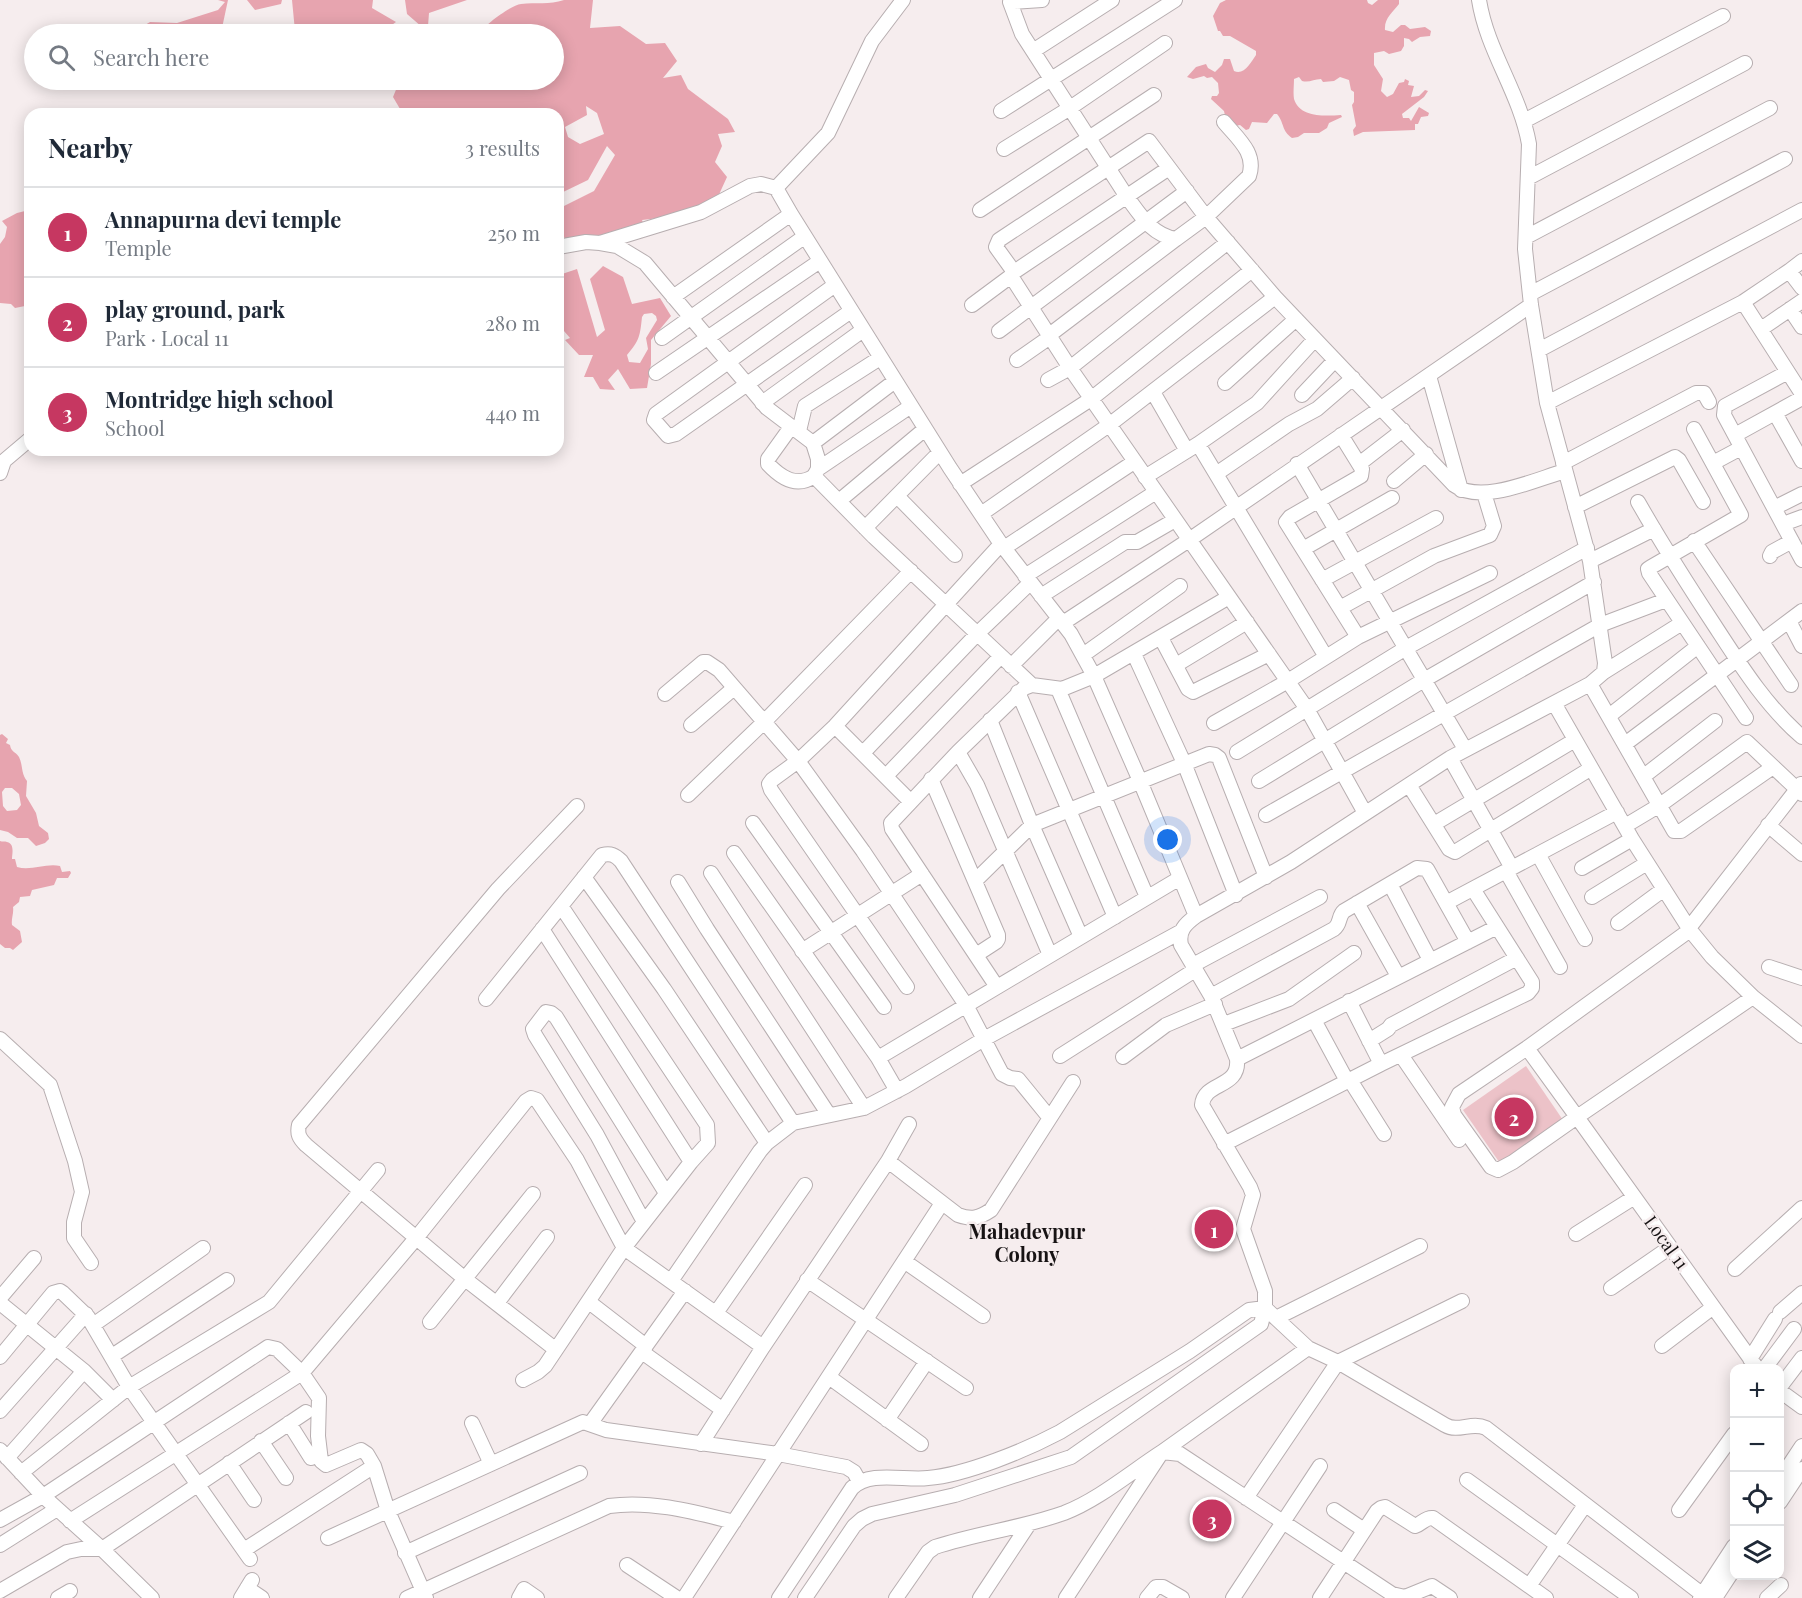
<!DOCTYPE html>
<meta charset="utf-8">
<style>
:root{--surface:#fff;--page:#f2f2f3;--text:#1f2937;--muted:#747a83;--line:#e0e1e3;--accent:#c63761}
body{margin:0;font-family:"Playfair Display",serif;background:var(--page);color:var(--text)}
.controls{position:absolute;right:18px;bottom:18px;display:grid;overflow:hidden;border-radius:12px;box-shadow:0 3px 15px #0003}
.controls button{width:54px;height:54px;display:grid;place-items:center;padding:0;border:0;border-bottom:2px solid var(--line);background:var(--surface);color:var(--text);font:30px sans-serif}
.you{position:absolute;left:1168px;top:840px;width:21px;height:21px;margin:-15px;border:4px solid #fff;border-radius:50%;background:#1a73e8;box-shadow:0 0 0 9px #1a73e833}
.badge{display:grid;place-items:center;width:39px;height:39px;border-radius:50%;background:var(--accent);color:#fff;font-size:20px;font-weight:700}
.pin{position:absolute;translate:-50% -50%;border:3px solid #fff;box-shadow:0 2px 6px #0006}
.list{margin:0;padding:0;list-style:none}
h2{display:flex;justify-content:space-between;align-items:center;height:78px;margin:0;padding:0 24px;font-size:26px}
h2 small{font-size:20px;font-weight:400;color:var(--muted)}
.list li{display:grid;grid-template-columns:39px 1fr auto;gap:18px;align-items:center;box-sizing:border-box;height:90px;padding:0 24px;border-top:2px solid var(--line)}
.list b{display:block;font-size:22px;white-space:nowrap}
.list p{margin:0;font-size:20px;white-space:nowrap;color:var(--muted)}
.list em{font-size:20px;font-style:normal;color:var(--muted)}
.icon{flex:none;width:33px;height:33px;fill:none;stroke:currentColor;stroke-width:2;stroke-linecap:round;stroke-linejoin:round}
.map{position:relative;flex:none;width:1802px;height:1598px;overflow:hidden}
.search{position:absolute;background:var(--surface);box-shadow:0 3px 15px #0003;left:24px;top:24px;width:540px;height:66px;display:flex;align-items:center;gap:15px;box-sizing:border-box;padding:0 21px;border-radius:33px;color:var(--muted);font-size:22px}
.panel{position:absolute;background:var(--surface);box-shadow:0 3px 15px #0003;left:24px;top:108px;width:540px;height:348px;border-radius:18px}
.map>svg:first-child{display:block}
.green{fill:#ecc2c8}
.water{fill:#e7a4af;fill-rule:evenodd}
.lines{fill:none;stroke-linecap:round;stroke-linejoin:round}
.minor-casing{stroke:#b7aeb0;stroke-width:16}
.minor{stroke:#fff;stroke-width:14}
.labels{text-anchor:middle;stroke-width:5;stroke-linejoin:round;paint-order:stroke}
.street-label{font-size:18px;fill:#171314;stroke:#f6edee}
.neighbourhood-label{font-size:20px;font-weight:bold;fill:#171314;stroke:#f6edee}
</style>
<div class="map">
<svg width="1802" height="1598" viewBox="0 0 1802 1598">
<rect width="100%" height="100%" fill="#f6edee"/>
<path class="green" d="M1526 1066 1565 1123 1504 1169 1463 1110Z"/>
<path class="water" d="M218 0H228L222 28 175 34H130L150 22 177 23 218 10 225 2Z
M247 0H282L281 4 255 10Z
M292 0H373L372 8 396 22 379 34H299L295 31Z
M405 0H467L429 13 428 26 422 27 407 14Z
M564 0H593L590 28 620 26 646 44 665 43 677 61 663 78 681 75 688 89 728 119 735 132 718 134 722 146 715 162 727 177 716 201 685 215 642 220 645 227 638 231 566 242 558 221V114H403L393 97 400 80H554V34H479C483 26 511 5 521 4 536 2 549 5 564 0ZM586 106 597 113 604 134 580 144 568 137 565 127 587 115ZM607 146 615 155 594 191 560 208 559 194 588 180Z
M1226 0H1367L1368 3 1372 5 1378 0H1399V4C1393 12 1384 18 1385 30L1393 32 1401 25H1405L1410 29 1425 27 1431 31 1430 36 1420 37 1412 42 1409 39 1404 38V46L1401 51 1389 54 1384 51 1374 53V65L1383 79 1381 91 1387 97 1393 94 1399 83 1404 82 1405 79 1409 81 1408 85 1414 86 1411 97 1419 96 1425 90 1428 91 1424 97 1402 114 1403 118H1409L1411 121 1419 107 1429 113 1428 116 1421 117 1418 124H1415V130L1363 132 1354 136 1353 130 1356 126 1352 105 1354 102V92L1351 90 1349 80 1340 77 1334 81 1323 82 1321 79C1314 79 1309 83 1302 81L1299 77 1294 79C1294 85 1293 93 1294 99 1300 118 1325 116 1341 115L1342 117 1329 123 1327 128 1319 133H1304L1298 137 1292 138C1281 130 1285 124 1277 114H1274L1267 123 1252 122 1249 129 1246 130 1240 125 1235 126 1226 120 1224 111 1211 99 1212 96H1217L1219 93 1218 83 1212 77 1207 78 1204 76 1193 79 1187 77 1196 67 1206 64 1208 68 1215 72 1222 65 1224 59H1230L1234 71C1244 76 1251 62 1256 55V51L1230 36H1223L1220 31H1218L1213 16 1220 3Z
M25 211 30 213V305L15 308 11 304 0 303V244L5 237 7 227 2 221 17 213Z
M603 266 623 277 632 304 660 298 671 316 651 340V364L647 388 630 389 618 369 608 380 615 390 600 389 593 377H584L593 355H579L565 340 570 338 558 324V298L562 274 577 269 597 337 605 330 590 279ZM652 313 656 316 657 320 646 338 648 349 640 363 629 362 627 355C640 340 640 335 642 317L644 314Z
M2 734 8 739 6 743 10 745C11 752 15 751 19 757 23 765 21 774 27 781L26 796 36 813 39 826 48 833 49 839 45 843 36 846 28 838H17L8 832 0 830V735ZM5 788H12L19 794 21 805 17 810 7 811 3 806 2 792Z
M0 841C2 842 5 841 7 842 15 844 12 854 12 859H15L17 867C31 871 46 863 60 866L62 872 70 871 71 873 68 878H57L54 885 32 890 30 896 20 897 19 902 13 907C14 913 11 919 12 925L20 931 22 942 13 950 10 948H5L0 944Z"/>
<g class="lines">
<g class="minor-casing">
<path id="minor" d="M1042 0 1010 2 1022 34 1127 197C1141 216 1152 235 1176 239L1206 217 1249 176C1257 153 1237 138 1224 122
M1033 51 1112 0
M1001 111 1175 0
M1524 121 1723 16
M1004 149 1070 108 1165 43
M1528 178 1745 63
M776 188 791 214 950 468 1001 544 1071 634 1094 676 1140 781 1196 916
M980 210 1154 95
M1526 237 1770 108
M1228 242 1070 368 1307 709 1365 813
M600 243 617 246 645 263 767 408 813 443 818 459V469L814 476 874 537 1032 685
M558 247 586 242 600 243 701 212 750 186 761 184 776 188 828 133 872 41 903 0
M1789 271 1802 261
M1014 272 996 247 999 240 1149 141 1206 217 1275 297 1454 485C1481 505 1534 480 1565 471
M835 285 656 414 654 420 668 436 676 434 851 311
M1530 294 1785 159
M673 297 791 214
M1743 302 1802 394
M972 305 1011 276
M1790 309 1802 327
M1761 329 1802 301
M999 331 1187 191
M1048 336 1176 239
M662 338 804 237
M1539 350 1802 210
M1017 360 1050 337
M1788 372 1725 406 1724 415 1802 560
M656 373 820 261
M1429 376 1461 490
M1048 380 1070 368 1011 276 1014 272 1169 168
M1225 383 1296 319
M1153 392 1187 451
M1302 395 1335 360
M762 403 863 330
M1547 403 1743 302 1789 271 1802 288
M1775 413 1802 461
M791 427 768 459V464C781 478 797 488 814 476
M1694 429 1741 515 1651 567 1648 569 1649 573 1746 718
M799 431 805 406 880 358
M1341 435 1362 469 1361 476 1290 517 1286 522 1358 637
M1735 435 1802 398
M813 443 895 381
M1198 444 1326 657
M1563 463 1696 393H1704L1709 402
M1713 463 1741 448
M1297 464 1465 749
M1359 464 1403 430
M818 469 911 406
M0 473 4 461 30 439
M1216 474 1289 424 1317 409 1353 378
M1145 477 1198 444 1257 403 1315 339
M1394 481 1426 454
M960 484 1091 399 1252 270
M897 496 955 555
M839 501 925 429
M1638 502C1662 544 1688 585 1715 626 1741 666 1766 706 1802 737
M1575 507 1675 457 1679 460 1703 502
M1774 508 1802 494
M981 514 1109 425 1275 297
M1783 524 1802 517
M865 528 940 452
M1694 541 1791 685
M1001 544 835 726 798 761 863 851 966 1005 1002 1074 1010 1078 1018 1079 1049 1117
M1004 548 1134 462
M1303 549 1392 498
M1770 556 1772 552 1792 541
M1590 561 1654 529
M1025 576 1156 492
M1322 580 1436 518
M1041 596 1125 542H1137L1175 520
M1340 608 1434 556 1490 535 1494 526 1484 493
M1789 621 1802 646
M1063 623 1189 540 1531 305
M1161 638 1188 689 1193 692 1269 654
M1134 654 1184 763 1236 895
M1083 655 1180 586
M1176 665 1247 622
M1011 666 1059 618
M1604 672 1682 623
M1590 684 1674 831H1681L1773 767
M1058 689 1147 897
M1018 692 1115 917
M665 694 703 662H707L719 670 798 761 772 780 769 784 771 790 907 987
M1554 703 1632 839 1690 930 1712 957 1753 997 1802 1036
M1609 716 1698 646
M990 720 1032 825 1081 937
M1214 723 1288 681 1358 637 1490 573
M691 725 734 688
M835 726 910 801
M1625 744 1802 611
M958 752 977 785 1050 955
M1237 752 1406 648 1587 548
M863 753 977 634 1030 583
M1450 758 1512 868
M886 776 1001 656
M1644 776 1715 721
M931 779 998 935V939L996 942 976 955
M1259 781 1424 680 1594 582
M1409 785 1449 849 1455 852 1590 769
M688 795 764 722 911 571
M1266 815 1600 625 1666 600
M753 823 884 1007
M1434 824 1575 740
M1768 825 1802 854
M1625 826 1660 805 1747 742 1802 794
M734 853 878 1058 1180 878
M1538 854 1585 939
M1582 868 1632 839
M1506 871 1560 967
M711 873 864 1108
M584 877 664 989 767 1143
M975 881 1032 825 1209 754 1215 755 1219 758 1266 877
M678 882 707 929 829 1115
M1390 884 1430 960
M1592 897 1647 863
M1357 903 1398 976
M1446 903 1617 812
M561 906 707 1125 708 1143 691 1162
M1618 923 1664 889
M1689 928 1801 784
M802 951 922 874
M1193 965 1320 897
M1769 967 1802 978
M997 987 892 829 891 823 958 752 1024 688 1032 685 1062 689 1094 676 1229 597
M1211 996 1334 929C1341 924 1338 916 1344 911L1417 868 1427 869 1468 942
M1753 997 1577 1117 1757 1368
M486 999 602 855C611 853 615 855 621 861L793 1123
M1349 1001 1381 1064 1528 993 1532 988V982L1473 889
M1314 1020 1347 1081
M1224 1024 1289 999 1354 953
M0 1039 50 1085 75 1161 82 1192 74 1222V1238L91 1263
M1369 1041 1388 1029 1391 1025 1517 958
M1527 1048 1577 1117 1513 1162 1498 1170 1491 1167 1454 1115 1452 1107 1459 1094 1527 1048 1690 930
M1401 1055 1459 1140
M1060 1056 1195 970
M1123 1057 1166 1025 1215 1004
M878 1058 897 1091
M1237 1059 1497 927
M1350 1080 1384 1134
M1224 1144 1381 1064
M888 1161 958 1215C972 1220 979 1218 991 1210L1073 1082
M644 1222 597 1135 535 1035 533 1029 546 1012 551 1013 556 1017 666 1193
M1576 1234 1633 1198
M904 1261 983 1316
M1735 1269 1802 1208
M807 1280 966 1388
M671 1281 760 1151 767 1143 793 1123 864 1108 906 1086 984 1039 1182 931
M1611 1288 1669 1248
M0 1298 34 1258
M589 1302 646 1346
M0 1303 84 1371 113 1400
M497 1303 547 1237
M1780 1312 1802 1293
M716 1313 805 1185
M1276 1318 1420 1246
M430 1322 533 1194
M93 1325 203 1248
M1662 1346 1712 1308
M555 1349 465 1279 306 1145C299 1138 297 1134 299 1125L498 889 577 806
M642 1352 723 1410
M112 1356 227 1280
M0 1357 53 1293 60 1291 63 1293 88 1317 129 1387 250 1559
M1750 1359 1775 1319
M1765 1368 1794 1329
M829 1377 921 1444
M523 1380 538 1372 545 1366 624 1248 691 1162 542 929
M1780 1387 1802 1358
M1780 1391 1802 1407
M0 1411 86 1314
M887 1420 927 1361
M289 1423 311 1458
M472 1423 491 1464
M590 1424 685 1291
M261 1441 286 1478
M701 1444 763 1347 888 1161 909 1124
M0 1450 43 1496 102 1549 152 1598
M7 1458 84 1371
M229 1463 254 1500
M21 1473 129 1387 269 1302 378 1170
M1780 1479 1802 1446
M1467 1480 1631 1598
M1246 1498 1338 1362 1462 1301
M1780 1502 1802 1469
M1334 1510 1364 1530
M1679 1510 1734 1434
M0 1520 43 1496 268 1347 277 1349 302 1373 70 1521
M328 1538 583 1422 606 1430 778 1454 846 1467 854 1472 859 1481
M0 1545 57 1509
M244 1550 374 1466
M405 1553 580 1473
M627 1565 677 1598
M1529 1586 1585 1505
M247 1588 262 1598
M0 1591 67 1552 81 1549H102L306 1412
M58 1598 70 1591
M241 1598 252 1580
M407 1598 609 1506C650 1500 694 1512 734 1522
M426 1598 388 1511 374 1466 367 1454 361 1450 326 1465 321 1461 318 1436 319 1398 302 1373 417 1237 526 1101 531 1098 537 1100 577 1160 624 1248 763 1347
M519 1598 524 1589 537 1598
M684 1598 942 1203
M779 1598 852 1488C870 1470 905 1481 928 1478 966 1475 1026 1450 1060 1432L1190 1351 1249 1310 1265 1308 1308 1348 1338 1362 1445 1425C1459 1433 1471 1421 1486 1428L1707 1598
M805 1598 854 1526 862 1519 872 1514 955 1495 1071 1457 1261 1324 1265 1308V1291L1243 1229 1253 1195 1250 1187 1202 1105C1204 1081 1240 1089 1237 1059L1211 996 1181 945C1178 931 1185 924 1196 916L1291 862 1450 758 1590 684 1604 672 1605 663 1590 561 1547 403 1531 305 1525 249 1529 144C1520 93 1487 51 1479 0
M896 1598 928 1552 935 1547C978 1533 1022 1528 1064 1513 1098 1500 1131 1472 1162 1452L1180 1454 1392 1594 1405 1597 1432 1586 1450 1598
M980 1598 1029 1524
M1066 1598 1162 1452 1308 1348
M1147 1598 1156 1587H1163L1182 1598
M1233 1598 1320 1466
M1320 1598 1377 1511 1381 1508 1385 1507 1415 1526C1422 1524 1425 1517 1433 1518L1546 1598
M1700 1598 1734 1546
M1715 1598 1734 1569
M1767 1598 1781 1585"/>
</g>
<use href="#minor" class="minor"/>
</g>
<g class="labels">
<g class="street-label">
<text transform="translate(1666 1243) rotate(54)" y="6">Local 11</text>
</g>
<g class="neighbourhood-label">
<text x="1027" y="1239">Mahadevpur<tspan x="1027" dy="23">Colony</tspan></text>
</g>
</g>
</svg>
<div class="controls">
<button>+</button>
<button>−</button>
<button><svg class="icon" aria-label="locate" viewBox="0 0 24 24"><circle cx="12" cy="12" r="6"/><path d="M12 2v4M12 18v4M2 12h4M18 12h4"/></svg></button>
<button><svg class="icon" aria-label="layers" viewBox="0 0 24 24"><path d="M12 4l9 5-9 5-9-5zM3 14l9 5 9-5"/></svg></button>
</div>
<div class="you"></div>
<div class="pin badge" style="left:1214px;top:1229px">1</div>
<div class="pin badge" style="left:1514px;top:1117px">2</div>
<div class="pin badge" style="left:1212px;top:1519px">3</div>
<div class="search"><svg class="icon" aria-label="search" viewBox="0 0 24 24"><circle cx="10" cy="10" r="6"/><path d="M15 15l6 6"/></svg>Search here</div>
<section class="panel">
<h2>Nearby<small>3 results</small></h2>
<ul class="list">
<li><span class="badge">1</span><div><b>Annapurna devi temple</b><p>Temple</p></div><em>250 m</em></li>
<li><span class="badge">2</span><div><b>play ground, park</b><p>Park · Local 11</p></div><em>280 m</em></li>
<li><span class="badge">3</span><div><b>Montridge high school</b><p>School</p></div><em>440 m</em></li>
</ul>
</section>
</div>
